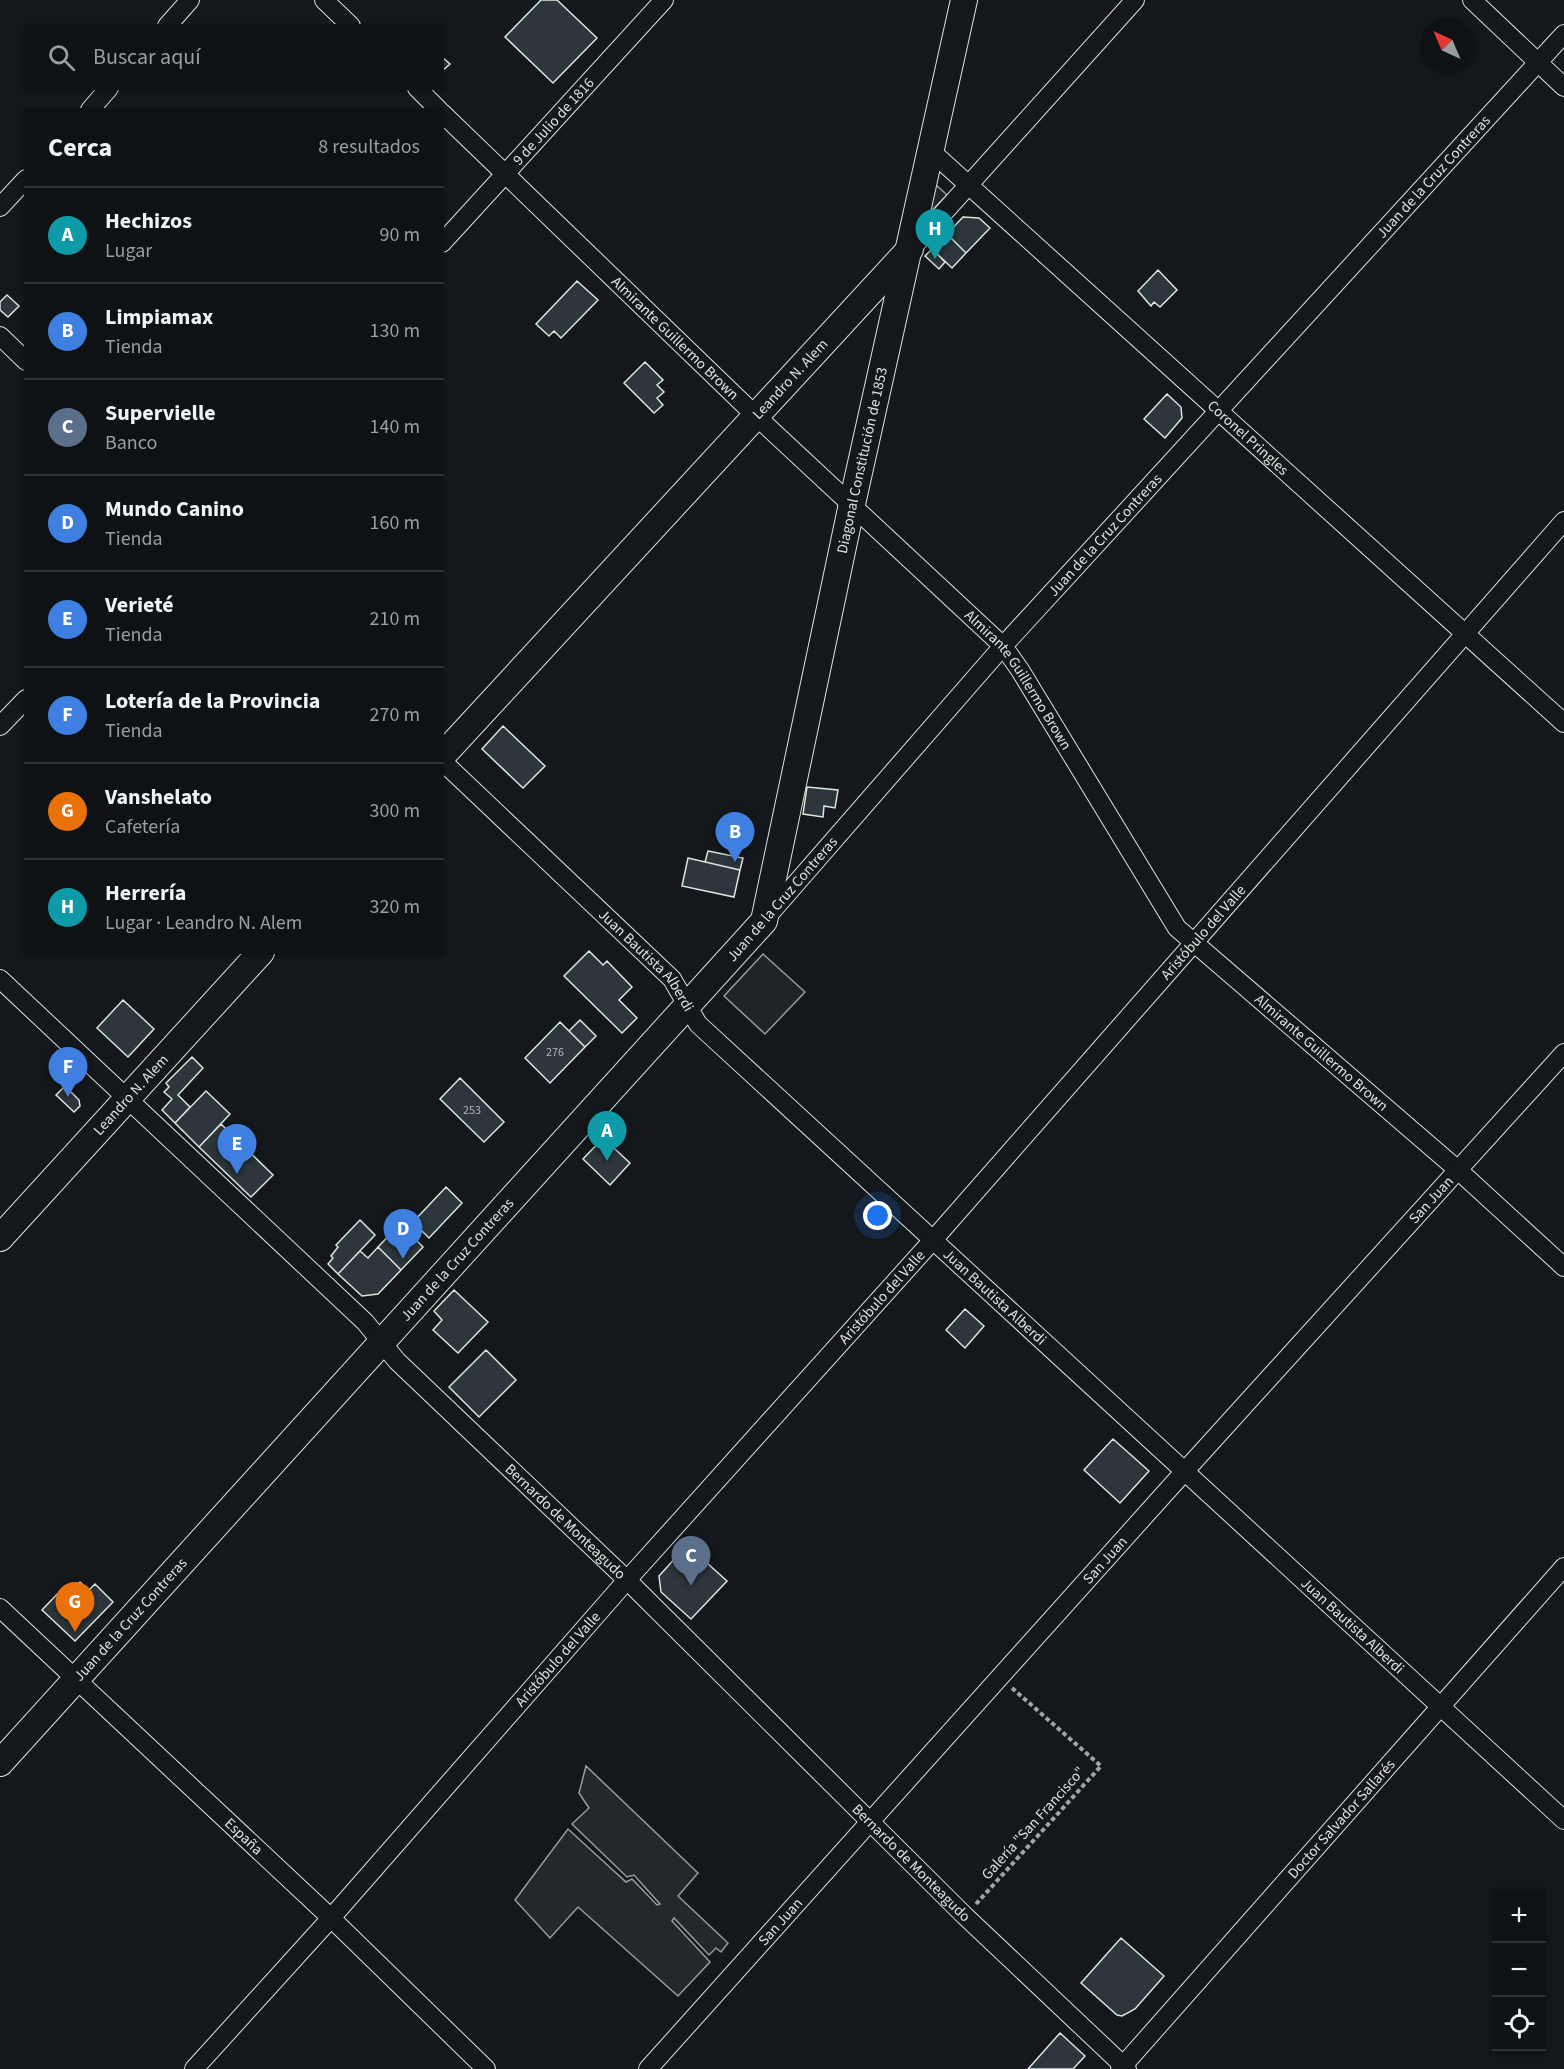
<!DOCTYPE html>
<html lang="es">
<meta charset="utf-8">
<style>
:root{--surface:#0f1215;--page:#1d2022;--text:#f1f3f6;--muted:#9b9ea0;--line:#2f3234;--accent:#0b8043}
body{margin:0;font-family:"Source Sans 3",sans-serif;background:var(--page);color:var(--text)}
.controls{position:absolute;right:18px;bottom:18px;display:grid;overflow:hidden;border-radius:0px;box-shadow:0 2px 4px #0004}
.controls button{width:54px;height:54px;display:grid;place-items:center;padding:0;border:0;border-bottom:2px solid var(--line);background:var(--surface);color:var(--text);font:30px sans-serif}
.compass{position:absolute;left:1420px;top:18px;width:54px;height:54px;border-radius:50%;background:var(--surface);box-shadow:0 2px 4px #0004;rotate:316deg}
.you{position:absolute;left:878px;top:1216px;width:21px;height:21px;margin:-15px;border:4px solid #fff;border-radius:50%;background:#1a73e8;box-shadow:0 0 0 9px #1a73e833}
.badge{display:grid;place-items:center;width:39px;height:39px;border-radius:50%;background:var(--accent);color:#fff;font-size:20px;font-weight:700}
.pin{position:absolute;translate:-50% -50px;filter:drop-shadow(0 2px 3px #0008)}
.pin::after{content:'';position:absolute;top:32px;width:21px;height:18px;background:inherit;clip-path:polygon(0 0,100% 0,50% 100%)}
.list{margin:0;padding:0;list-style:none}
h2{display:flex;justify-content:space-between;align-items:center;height:78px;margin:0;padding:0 24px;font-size:26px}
h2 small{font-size:20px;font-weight:400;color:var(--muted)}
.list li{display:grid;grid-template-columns:39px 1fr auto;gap:18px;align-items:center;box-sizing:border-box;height:96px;padding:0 24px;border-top:2px solid var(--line)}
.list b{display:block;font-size:22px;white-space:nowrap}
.list p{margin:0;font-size:20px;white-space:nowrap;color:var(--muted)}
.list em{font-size:20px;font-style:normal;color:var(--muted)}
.icon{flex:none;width:33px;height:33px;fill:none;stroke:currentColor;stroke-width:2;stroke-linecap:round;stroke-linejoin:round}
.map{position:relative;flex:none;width:1564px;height:2069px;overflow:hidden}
.search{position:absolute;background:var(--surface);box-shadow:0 2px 4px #0004;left:24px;top:24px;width:420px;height:66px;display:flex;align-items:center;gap:15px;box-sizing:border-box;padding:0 21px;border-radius:0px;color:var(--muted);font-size:22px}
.panel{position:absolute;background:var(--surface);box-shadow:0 2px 4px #0004;left:24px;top:108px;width:420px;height:846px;border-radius:0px}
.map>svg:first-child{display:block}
.green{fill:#202428;stroke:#939e99;stroke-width:1.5}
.parking{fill:#24282b;stroke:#939e99;stroke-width:1.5}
.building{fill:#2c363c;stroke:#d8e6dc;stroke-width:1.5}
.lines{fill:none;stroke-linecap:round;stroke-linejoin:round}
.street-casing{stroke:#d8e6dc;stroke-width:20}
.secondary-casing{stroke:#d8e6dc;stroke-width:28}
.path{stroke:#9da8a2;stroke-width:4;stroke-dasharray:4.5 3;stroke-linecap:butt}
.street{stroke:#14181c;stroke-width:18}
.secondary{stroke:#14181c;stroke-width:26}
.labels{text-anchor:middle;stroke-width:4.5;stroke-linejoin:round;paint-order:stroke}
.number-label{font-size:12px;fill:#adbab4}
.street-label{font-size:15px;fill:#d8e6dc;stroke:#14181c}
</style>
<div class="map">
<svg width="1564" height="2069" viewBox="0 0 1564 2069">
<rect width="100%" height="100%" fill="#14181c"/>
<path class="green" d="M935 184 947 195 927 215Z
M763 954 805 992 765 1034 724 996Z"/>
<path class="parking" d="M586 1766 698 1873 678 1896 728 1943 721 1952 716 1948 709 1955 674 1918 672 1921 710 1962 678 1996 578 1907 550 1938 515 1900 568 1829 626 1882 632 1879 657 1905 660 1904 634 1875 627 1877 572 1824 589 1808 579 1793Z"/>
<path class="building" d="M541 0H557L597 38 553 83 505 37Z
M442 57 450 64 442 71Z
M963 217 979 218 990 228 966 253 947 234Z
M947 234 966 253 952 268 932 249Z
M932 249 945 262 939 269 925 256Z
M1158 270 1177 290 1160 307 1154 302 1151 306 1138 291Z
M577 281 598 300 561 338 554 331 549 336 536 324Z
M7 295 19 306 8 317 0 310V302Z
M645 362 663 380 657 385 664 392 657 398 663 405 654 413 624 383Z
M1167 394 1181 407 1182 418 1165 438 1144 419Z
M503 726 545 766 523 788 482 749Z
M807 787 838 790 835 808 824 806 823 817 803 814Z
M708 851 743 858 740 870 705 862Z
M688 858 740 870 734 897 682 886Z
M589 951 603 965 607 961 632 987 619 1000 637 1018 622 1033 564 976Z
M123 1000 154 1029 128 1057 97 1028Z
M580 1020 596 1036 585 1047 569 1031Z
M560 1022 585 1047 550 1083 525 1058Z
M192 1057 203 1068 178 1095 190 1107 175 1123 162 1110 172 1099 164 1092 169 1087 166 1083Z
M460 1078 504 1122 484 1142 440 1099Z
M65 1086 79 1100 80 1106 74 1112 56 1095Z
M206 1091 230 1114 199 1147 175 1123Z
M221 1124 273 1175 251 1197 199 1147Z
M603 1138 630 1163 610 1185 583 1159Z
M446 1187 462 1203 429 1238 413 1222Z
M360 1220 375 1235 338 1274 328 1264 333 1258 331 1256 338 1247 336 1245Z
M400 1224 423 1247 401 1270 378 1247Z
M378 1247 401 1270 378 1294 362 1296 338 1274 360 1251 368 1258Z
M454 1290 488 1322 458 1353 433 1330 442 1320 434 1311Z
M965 1309 984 1326 965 1348 946 1330Z
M486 1350 516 1380 479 1417 449 1387Z
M1113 1439 1149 1471 1120 1503 1084 1470Z
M687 1545 727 1581 691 1619 661 1592 659 1576Z
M80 1582 89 1590 95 1584 113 1602 75 1641 42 1610 63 1588 69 1594Z
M1121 1938 1164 1976 1135 2009 1122 2016 1117 2015 1081 1983Z
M1060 2033 1085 2056 1073 2069H1028Z"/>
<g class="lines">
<g class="street-casing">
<g id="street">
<path d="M324 0 351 26"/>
<path d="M1472 0 1564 87"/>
<path d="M167 26 190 0"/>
<path d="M417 88 439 110"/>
<path d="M90 110 109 88"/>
<path id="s1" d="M442 113 756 416 1003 646 1020 670 1177 928 1458 1170 1564 1267"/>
<path id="s2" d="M932 152 1564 723"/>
<path d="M0 207 26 179"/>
<path id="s3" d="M442 243 664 0"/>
<path d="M911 249 1135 0"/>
<path d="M0 336 26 361"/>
<path d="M0 726 26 699"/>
<path id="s4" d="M442 761 672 979 698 1024 1564 1820"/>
<path id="s5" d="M765 919 1003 646 1564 34"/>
<path id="s6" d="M0 979 365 1322 397 1361 627 1580 965 1916 1127 2069"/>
<path id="s7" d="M0 1608 331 1918 486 2069"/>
<path id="s8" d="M194 2069 331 1918 627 1580 933 1240 1564 521"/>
<path id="s9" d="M648 2069 1184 1472 1564 1053"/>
<path id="s10" d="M1120 2069 1564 1567"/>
</g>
</g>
<g class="secondary-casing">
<g id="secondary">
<path id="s11" d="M442 756 910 249"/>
<path id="s12" d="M0 1238 261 952"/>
<path id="s13" d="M0 1763 764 921 852 504 964 0"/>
</g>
</g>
<path class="path" d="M976 1904 1101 1766 1012 1688"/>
<use href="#street" class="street"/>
<use href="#secondary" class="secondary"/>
</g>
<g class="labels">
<g class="number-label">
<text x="555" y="1056">276</text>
<text x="472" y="1114">253</text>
</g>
<g class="street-label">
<text dy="5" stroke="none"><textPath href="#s3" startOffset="165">9 de Julio de 1816</textPath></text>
<text dy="5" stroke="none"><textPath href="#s5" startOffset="999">Juan de la Cruz Contreras</textPath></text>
<text dy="5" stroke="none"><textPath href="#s1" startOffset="324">Almirante Guillermo Brown</textPath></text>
<text dy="5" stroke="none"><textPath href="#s11" startOffset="513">Leandro N. Alem</textPath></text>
<text dy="5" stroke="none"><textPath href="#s2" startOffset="426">Coronel Pringles</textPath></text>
<text dy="5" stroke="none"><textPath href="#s13" startOffset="1608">Diagonal Constitución de 1853</textPath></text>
<text dy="5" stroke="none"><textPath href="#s5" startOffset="513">Juan de la Cruz Contreras</textPath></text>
<text dy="5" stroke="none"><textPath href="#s1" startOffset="810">Almirante Guillermo Brown</textPath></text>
<text transform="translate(782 899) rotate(-49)" y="5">Juan de la Cruz Contreras</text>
<text dy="5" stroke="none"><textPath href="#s8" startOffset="1520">Aristóbulo del Valle</textPath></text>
<text dy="5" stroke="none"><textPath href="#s4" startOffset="286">Juan Bautista Alberdi</textPath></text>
<text dy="5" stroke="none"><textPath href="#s1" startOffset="1296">Almirante Guillermo Brown</textPath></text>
<text dy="5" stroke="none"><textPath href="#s12" startOffset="194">Leandro N. Alem</textPath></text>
<text dy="5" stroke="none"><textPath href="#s9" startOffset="1170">San Juan</textPath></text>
<text dy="5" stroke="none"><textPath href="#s13" startOffset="680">Juan de la Cruz Contreras</textPath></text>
<text dy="5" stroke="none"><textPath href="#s8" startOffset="1034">Aristóbulo del Valle</textPath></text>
<text dy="5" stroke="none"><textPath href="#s4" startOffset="772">Juan Bautista Alberdi</textPath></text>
<text dy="5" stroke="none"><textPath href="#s6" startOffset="784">Bernardo de Monteagudo</textPath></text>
<text dy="5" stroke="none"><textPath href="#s9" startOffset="684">San Juan</textPath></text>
<text dy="5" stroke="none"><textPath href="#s13" startOffset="194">Juan de la Cruz Contreras</textPath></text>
<text dy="5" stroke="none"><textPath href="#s4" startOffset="1258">Juan Bautista Alberdi</textPath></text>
<text dy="5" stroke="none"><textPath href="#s8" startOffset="548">Aristóbulo del Valle</textPath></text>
<text dy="5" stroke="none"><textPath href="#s10" startOffset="334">Doctor Salvador Sallarés</textPath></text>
<text transform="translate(1033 1823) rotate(-48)" y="5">Galería "San Francisco"</text>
<text dy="5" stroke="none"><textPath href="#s7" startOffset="334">España</textPath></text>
<text dy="5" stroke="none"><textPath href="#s6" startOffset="1270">Bernardo de Monteagudo</textPath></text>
<text dy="5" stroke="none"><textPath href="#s9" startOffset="198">San Juan</textPath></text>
</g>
</g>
</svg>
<div class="controls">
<button>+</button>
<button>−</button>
<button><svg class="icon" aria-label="locate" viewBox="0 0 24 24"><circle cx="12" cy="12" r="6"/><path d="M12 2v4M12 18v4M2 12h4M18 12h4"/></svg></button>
</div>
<svg class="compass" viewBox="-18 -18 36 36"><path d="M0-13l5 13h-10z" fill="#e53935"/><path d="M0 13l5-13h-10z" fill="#9b9ea0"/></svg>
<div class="you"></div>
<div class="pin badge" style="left:607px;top:1161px;background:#0f9aa8">A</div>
<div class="pin badge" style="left:735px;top:862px;background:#3f7fe0">B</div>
<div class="pin badge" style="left:691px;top:1586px;background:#5c6f8a">C</div>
<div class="pin badge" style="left:403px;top:1259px;background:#3f7fe0">D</div>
<div class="pin badge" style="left:237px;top:1174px;background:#3f7fe0">E</div>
<div class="pin badge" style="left:68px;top:1097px;background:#3f7fe0">F</div>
<div class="pin badge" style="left:75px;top:1632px;background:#e8710a">G</div>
<div class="pin badge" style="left:935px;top:259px;background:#0f9aa8">H</div>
<div class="search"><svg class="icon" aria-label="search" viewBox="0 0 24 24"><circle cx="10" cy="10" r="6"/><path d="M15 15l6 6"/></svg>Buscar aquí</div>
<section class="panel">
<h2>Cerca<small>8 resultados</small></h2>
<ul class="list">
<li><span class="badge" style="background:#0f9aa8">A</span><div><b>Hechizos</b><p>Lugar</p></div><em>90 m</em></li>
<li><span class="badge" style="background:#3f7fe0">B</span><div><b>Limpiamax</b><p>Tienda</p></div><em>130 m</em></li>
<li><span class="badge" style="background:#5c6f8a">C</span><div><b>Supervielle</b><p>Banco</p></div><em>140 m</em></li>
<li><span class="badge" style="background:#3f7fe0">D</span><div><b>Mundo Canino</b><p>Tienda</p></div><em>160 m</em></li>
<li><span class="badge" style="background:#3f7fe0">E</span><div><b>Verieté</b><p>Tienda</p></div><em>210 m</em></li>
<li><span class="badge" style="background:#3f7fe0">F</span><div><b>Lotería de la Provincia</b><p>Tienda</p></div><em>270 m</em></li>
<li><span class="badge" style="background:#e8710a">G</span><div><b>Vanshelato</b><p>Cafetería</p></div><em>300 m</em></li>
<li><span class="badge" style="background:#0f9aa8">H</span><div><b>Herrería</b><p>Lugar · Leandro N. Alem</p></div><em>320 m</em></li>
</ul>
</section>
</div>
